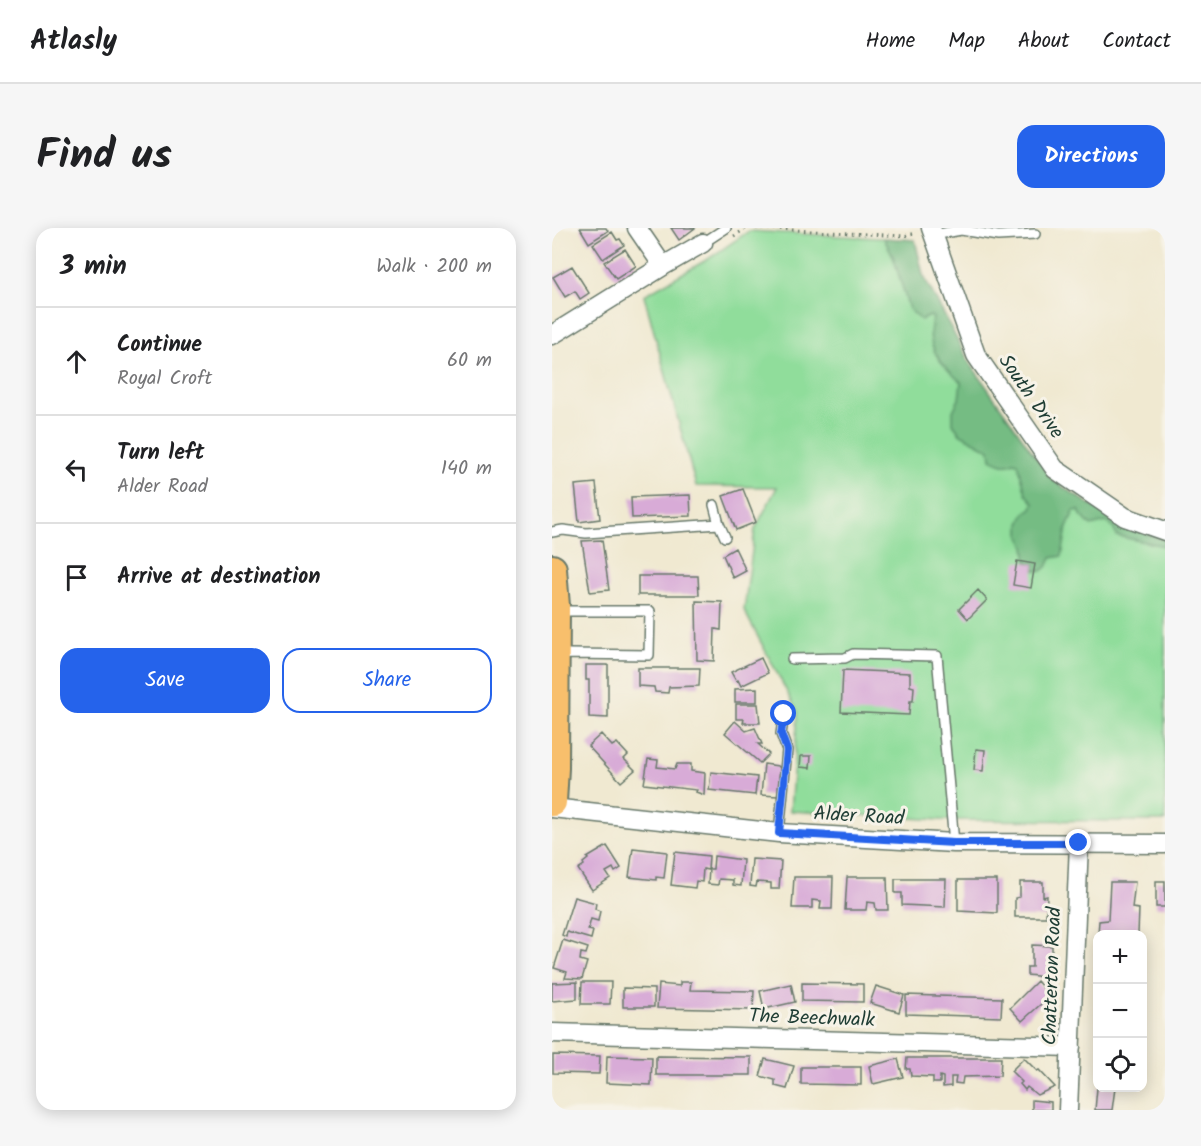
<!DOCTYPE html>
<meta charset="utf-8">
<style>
:root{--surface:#fff;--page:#f6f6f6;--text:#202124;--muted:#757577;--line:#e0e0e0;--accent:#2563eb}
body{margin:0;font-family:Kalam,sans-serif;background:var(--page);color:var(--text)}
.controls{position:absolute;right:18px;bottom:18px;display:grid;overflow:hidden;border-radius:12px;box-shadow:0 3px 15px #0003}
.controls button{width:54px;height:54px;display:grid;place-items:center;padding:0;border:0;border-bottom:2px solid var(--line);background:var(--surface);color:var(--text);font:30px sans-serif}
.stop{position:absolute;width:18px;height:18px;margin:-14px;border:4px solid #2563eb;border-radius:50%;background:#fff}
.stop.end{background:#2563eb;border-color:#fff;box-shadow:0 2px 6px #0008}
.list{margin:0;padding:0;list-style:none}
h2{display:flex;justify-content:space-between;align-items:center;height:78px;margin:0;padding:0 24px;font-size:26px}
h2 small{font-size:20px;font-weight:400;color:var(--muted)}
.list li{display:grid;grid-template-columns:39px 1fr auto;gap:18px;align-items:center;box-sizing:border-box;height:108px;padding:0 24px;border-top:2px solid var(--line)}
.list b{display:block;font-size:22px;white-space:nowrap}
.list p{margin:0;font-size:20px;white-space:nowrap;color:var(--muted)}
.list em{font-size:20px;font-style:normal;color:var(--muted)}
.actions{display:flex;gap:12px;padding:18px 24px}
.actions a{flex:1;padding:14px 0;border:2px solid var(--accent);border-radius:18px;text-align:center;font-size:21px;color:var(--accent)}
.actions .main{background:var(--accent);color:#fff}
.icon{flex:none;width:33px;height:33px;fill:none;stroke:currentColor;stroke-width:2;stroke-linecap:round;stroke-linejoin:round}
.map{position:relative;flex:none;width:613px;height:882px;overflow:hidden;border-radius:18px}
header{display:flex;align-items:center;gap:36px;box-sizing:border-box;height:84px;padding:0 30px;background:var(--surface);border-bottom:2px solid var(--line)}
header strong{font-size:28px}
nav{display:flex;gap:33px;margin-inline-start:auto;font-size:21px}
.intro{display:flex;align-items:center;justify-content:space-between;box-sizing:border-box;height:144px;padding:0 36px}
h1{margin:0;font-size:42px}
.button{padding:15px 27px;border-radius:18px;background:var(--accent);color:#fff;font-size:21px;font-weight:700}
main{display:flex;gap:36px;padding:0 36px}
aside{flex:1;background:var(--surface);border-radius:18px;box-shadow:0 3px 15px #0003}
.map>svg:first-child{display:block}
.green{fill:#90dd9b;stroke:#588d68;stroke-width:1.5}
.forest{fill:#74bc83;stroke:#4a7c5c;stroke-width:1.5}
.building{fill:#d8abd7}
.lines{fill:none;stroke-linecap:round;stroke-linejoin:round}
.service-casing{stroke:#68796b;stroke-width:12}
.minor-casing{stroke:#68796b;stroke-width:21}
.trunk-casing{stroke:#68796b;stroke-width:32}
.path{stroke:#68796b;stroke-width:3;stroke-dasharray:1.5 4.5;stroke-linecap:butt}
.service{stroke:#fff;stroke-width:9}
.minor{stroke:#fff;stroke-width:18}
.trunk{stroke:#f8bf6c;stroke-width:28}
.route{stroke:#2563eb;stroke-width:8}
.labels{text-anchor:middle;stroke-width:6;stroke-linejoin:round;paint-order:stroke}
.street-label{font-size:20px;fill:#1f3d34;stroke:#f7f3e8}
</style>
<header>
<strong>Atlasly</strong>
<nav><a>Home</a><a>Map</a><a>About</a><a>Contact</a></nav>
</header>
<div class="intro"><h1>Find us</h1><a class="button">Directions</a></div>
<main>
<aside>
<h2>3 min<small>Walk · 200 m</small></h2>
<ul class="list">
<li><svg class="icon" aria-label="ahead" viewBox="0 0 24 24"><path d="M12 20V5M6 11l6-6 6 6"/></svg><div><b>Continue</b><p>Royal Croft</p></div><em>60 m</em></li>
<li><svg class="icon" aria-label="left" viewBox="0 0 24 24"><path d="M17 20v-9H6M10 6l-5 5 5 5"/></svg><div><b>Turn left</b><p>Alder Road</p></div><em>140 m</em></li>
<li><svg class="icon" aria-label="arrive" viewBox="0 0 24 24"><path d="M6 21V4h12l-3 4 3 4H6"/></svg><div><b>Arrive at destination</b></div></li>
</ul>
<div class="actions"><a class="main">Save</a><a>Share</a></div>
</aside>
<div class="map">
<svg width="613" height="882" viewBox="0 0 613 882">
<rect width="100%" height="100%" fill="#f7f3e8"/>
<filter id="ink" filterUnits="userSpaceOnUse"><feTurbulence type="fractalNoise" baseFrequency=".0167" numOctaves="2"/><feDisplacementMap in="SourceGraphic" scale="12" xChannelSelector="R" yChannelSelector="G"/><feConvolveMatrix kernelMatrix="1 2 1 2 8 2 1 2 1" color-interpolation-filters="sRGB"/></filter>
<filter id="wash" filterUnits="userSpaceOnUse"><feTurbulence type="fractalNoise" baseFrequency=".008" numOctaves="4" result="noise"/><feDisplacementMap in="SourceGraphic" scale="24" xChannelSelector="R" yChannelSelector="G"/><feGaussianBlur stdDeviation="1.35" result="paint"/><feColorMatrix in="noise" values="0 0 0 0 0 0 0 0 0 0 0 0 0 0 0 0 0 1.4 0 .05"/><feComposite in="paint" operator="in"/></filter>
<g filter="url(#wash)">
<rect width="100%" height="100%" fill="#f0e9d1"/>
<path class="green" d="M197 3 363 12 371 47 417 134 500 252 568 296 613 312V593L390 592 238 583 246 485 192 382 203 301 225 259 144 258 92 67 156 31Z"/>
<path class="forest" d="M332 10 363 12 371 47 417 134 500 252 568 296 613 312V318L565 308 560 298 554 294 539 298 529 287 527 282 522 283 515 299 510 328 499 330 495 339 490 343 482 342 483 336 475 334 473 318 468 309V296L473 285 480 280 482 275 474 266 466 235 462 234C454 239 447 235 439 231L438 222 407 205 401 195V183L407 171 409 154C389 137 371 117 381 90L379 88 369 92 357 81 341 28Z"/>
<g id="blocks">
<path class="building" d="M28 0H54L56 3 37 15Z
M119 0H143L127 12Z
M60 4 65 12 68 11 72 17 51 31 41 16Z
M73 21 84 38 64 51 52 34Z
M20 38 37 65 28 71 23 63 13 69 1 49Z
M44 255 48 291 27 294 23 257Z
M191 261 204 294 184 302 171 268Z
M138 267 139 288 80 290 79 269Z
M50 312 57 362 38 364 30 313Z
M183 320 194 343 181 350 171 327Z
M465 333 483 336 479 360 461 357Z
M86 348H146L147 367H86Z
M426 362 435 372 416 391 407 381Z
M144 373 170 374 169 402 163 401 162 433 145 432Z
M209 430 216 445 189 458 186 452 184 453 179 444Z
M34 437H56V490L37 489V452H34Z
M86 440H148L147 458 117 459 116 465 103 464 102 459 86 458Z
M291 442 358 445V458L362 459 361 473H358L357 487 289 484Z
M205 460V474H183V461Z
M184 476H206L208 495H191L192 491H184Z
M183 493 194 503 203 500 210 516H206L217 526 208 535 173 505Z
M49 506 60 518 65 515 76 527 72 531 83 542 69 554 36 518Z
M424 521 433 522 431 543 422 542Z
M249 528H259L258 540 248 539Z
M96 531 106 532 105 539 123 541 125 536H139V543L153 545 152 567 144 564 145 562 92 556Z
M212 536 226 538 228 540 226 568 209 567Z
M159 544 205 549 203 567 157 562Z
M55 618 69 640 63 644 61 640 54 644 58 650 40 662 26 641 32 637 31 635 36 631 35 630Z
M81 620 115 624 112 650 104 649V652L77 649Z
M123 624 157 628 156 642 151 641 150 654 144 653 143 660 119 657Z
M162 628 191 632 189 658 181 657V652L167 651 166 657 156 656 157 641H161Z
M200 631 229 633 227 661H219V655L205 654 204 659 198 658Z
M242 649H281L280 681H268L269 673 260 672V680H240Z
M295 649H335L336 682H324L323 675 315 674 314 682H293Z
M343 651H394L393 679 350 677V665H343Z
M406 652H445V685L406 683Z
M604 653H613V679H604Z
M468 654H491V669L495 668 494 689H463V670L468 669Z
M558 654H583L580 680 587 681 586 706H546L547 693 556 692Z
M22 669 44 675 43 681 48 683 46 693 39 691 36 702 41 703 39 711 15 704 14 709 10 707Z
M11 712 36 720 34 726 29 725 28 732 35 734 30 751 13 750 15 744 2 740Z
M480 717 500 718V757L485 748 475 747V739H480Z
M485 753 498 768 470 793 458 780Z
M25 754V771L0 773V755Z
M30 754H59L58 776H29Z
M128 754H139L138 762 202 763 201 782 105 780 107 756 128 758Z
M250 755 311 756V774L250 773Z
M239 756 243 774 212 781 208 763Z
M324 758 352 767 347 784 318 775Z
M71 760 102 761V779H71Z
M354 767 450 770 449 789 354 786Z
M1 827 48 828 47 846 1 845Z
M55 828 100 829 99 857 54 855Z
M104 828 199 829V847H104Z
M355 830H449L448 848 411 849 410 856 403 855 404 849H399V858L391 859V849L388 848V855H381V849L359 848 358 841H354Z
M472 830 485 843 487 842 503 859 485 867 475 859 473 862 468 856 470 854 459 843Z
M213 831 242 838 235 861 223 858V852L208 848Z
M346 831 351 849 321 856 317 838Z
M249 839H309V857L249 856Z
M545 860H563L560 882H543Z
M480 872 499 874V882H480Z"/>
</g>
</g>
<g filter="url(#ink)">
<use href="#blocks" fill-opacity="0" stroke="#68796b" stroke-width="1.5"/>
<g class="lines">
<g class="service-casing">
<path id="service" d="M381 7 409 2 446 8 483 6
M151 15 174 0
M162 277 167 296 173 309
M0 304 11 302 34 305 167 296
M6 429 16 426 97 427 98 383H14L8 380
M240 431 293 430 301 426 385 428 402 615
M227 605 235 522 229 506 232 486"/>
</g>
<g class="minor-casing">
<path id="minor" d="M379 0 424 127 503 241 573 289 613 303
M111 38 151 15
M0 107 111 38 85 0
M0 580 227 605 402 615 613 616
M0 805 519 819
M516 882 527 615"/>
</g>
<g class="trunk-casing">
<path id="trunk" d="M0 341 3 378 2 540 0 574"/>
</g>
<path class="path" d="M204 0 352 8 364 5
M182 8 195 0"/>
<use href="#service" class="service"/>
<use href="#minor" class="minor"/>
<use href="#trunk" class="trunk"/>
</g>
</g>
<g class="lines" filter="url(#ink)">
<path class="route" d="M232 486 229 506 235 522 227 605 402 615H527"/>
</g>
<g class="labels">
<g class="street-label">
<text transform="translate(480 168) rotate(55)" y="7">South Drive</text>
<text transform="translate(307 587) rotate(3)" y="7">Alder Road</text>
<text transform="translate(499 748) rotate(-88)" y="7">Chatterton Road</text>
<text transform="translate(260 789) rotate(2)" y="7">The Beechwalk</text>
</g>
</g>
</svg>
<div class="controls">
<button>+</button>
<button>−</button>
<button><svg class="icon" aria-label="locate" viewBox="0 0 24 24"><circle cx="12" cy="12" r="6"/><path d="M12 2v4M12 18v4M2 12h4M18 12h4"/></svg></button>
</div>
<div class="stop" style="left:232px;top:486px"></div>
<div class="stop end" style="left:527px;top:615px"></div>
</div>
</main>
